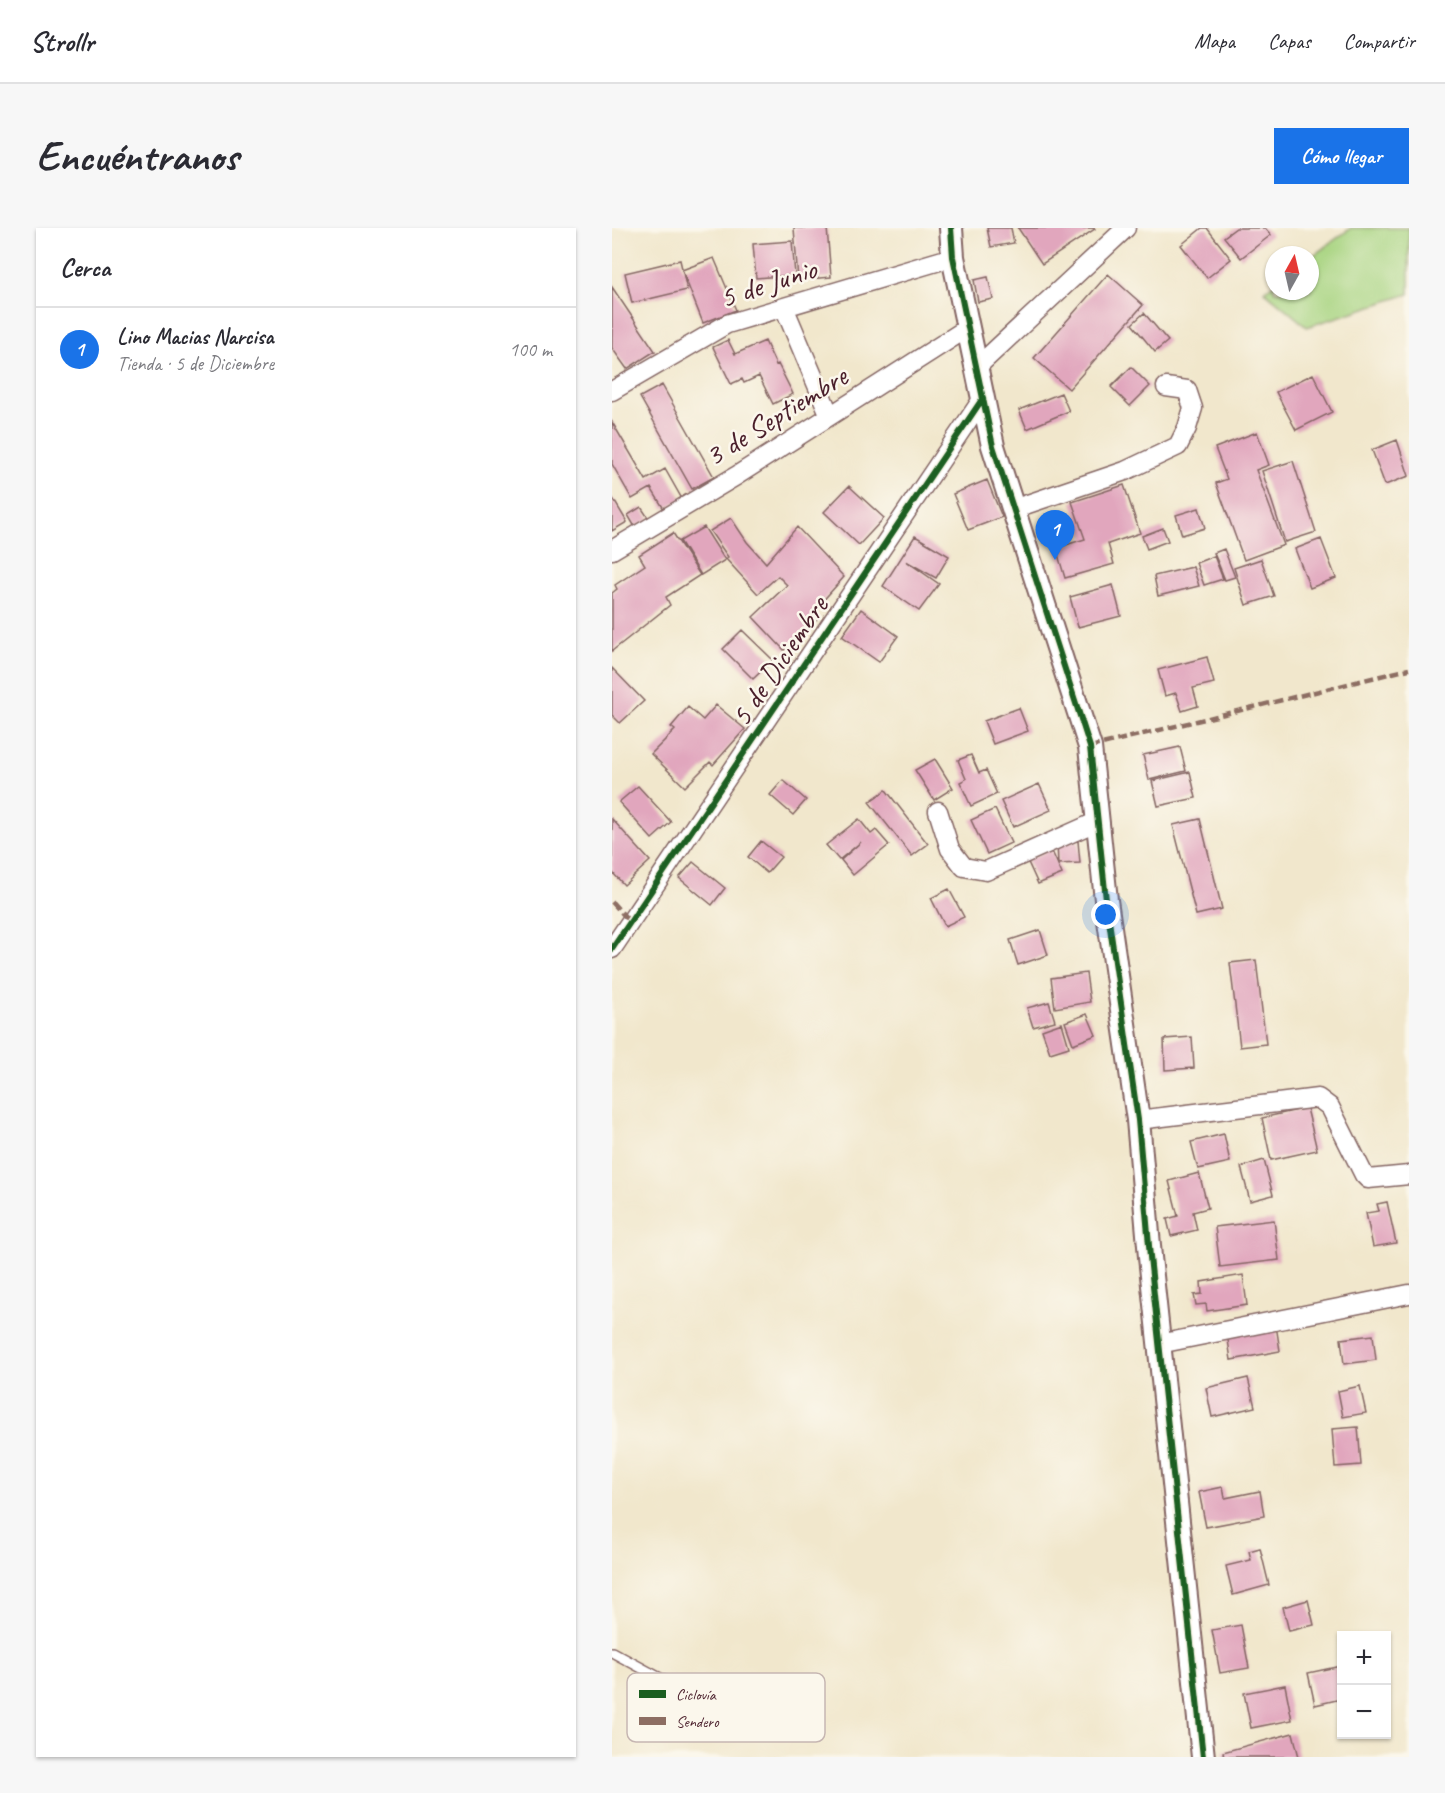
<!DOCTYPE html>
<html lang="es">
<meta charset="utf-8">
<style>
:root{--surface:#fff;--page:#f7f7f7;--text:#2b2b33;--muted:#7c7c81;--line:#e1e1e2;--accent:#1a73e8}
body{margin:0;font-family:Caveat,sans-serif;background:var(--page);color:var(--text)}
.controls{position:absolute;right:18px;bottom:18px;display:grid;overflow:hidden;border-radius:0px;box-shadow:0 2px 4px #0004}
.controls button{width:54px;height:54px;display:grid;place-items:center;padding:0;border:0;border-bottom:2px solid var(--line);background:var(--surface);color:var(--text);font:30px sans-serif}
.compass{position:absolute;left:653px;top:18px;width:54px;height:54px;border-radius:50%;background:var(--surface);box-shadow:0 2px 4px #0004;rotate:8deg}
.you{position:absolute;left:494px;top:687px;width:21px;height:21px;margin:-15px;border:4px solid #fff;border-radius:50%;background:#1a73e8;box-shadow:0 0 0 9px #1a73e833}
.badge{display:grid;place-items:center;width:39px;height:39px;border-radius:50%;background:var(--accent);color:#fff;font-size:20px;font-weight:700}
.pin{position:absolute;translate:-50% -50px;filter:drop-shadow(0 2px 3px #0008)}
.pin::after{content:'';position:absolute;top:32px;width:21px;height:18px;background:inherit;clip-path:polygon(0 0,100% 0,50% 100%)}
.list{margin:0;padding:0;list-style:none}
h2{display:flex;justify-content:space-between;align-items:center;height:78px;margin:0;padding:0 24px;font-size:26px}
h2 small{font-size:20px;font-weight:400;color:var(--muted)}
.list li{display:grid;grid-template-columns:39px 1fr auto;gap:18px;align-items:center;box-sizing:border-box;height:84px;padding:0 24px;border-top:2px solid var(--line)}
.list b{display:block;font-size:22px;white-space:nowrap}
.list p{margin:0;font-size:20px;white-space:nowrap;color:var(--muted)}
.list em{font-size:20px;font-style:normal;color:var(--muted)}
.map{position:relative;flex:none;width:797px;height:1529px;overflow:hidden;border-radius:0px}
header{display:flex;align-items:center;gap:36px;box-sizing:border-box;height:84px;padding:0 30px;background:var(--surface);border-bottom:2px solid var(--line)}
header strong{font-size:28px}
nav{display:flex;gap:33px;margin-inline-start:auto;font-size:21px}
.intro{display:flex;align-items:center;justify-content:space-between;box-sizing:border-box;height:144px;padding:0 36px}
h1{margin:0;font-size:42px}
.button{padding:15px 27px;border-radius:0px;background:var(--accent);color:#fff;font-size:21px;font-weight:700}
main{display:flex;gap:36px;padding:0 36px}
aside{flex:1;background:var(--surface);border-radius:0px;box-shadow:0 2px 4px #0004}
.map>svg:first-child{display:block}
.green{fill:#a8d481;stroke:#797a56;stroke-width:1.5}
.building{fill:#e1a6bd}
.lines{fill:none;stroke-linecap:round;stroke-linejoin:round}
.service-casing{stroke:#846563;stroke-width:12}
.minor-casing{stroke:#846563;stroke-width:21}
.tertiary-casing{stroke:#846563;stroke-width:26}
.service{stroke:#fff;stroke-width:9}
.minor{stroke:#fff;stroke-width:18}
.tertiary{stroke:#fff;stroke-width:22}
.quiet{stroke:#8d6e63;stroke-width:4.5;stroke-dasharray:9 4.5;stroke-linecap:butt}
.cycleway-casing{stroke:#fbf7ec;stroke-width:10}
.cycleway{stroke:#1b5e20;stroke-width:6}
.labels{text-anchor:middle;stroke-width:5;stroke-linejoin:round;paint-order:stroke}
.street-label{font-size:30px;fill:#4a1f2b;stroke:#fbf7ec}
.key{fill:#fbf7ec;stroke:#c6b6b2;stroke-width:1.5}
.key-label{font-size:16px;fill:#4a1f2b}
</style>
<header>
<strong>Strollr</strong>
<nav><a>Mapa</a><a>Capas</a><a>Compartir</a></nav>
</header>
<div class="intro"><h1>Encuéntranos</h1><a class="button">Cómo llegar</a></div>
<main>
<aside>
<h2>Cerca<small></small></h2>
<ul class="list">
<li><span class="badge">1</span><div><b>Lino Macias Narcisa</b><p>Tienda · 5 de Diciembre</p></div><em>100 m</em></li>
</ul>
</aside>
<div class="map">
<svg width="797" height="1529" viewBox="0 0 797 1529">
<rect width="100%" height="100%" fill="#fbf7ec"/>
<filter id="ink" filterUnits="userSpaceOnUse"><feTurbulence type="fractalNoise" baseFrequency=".0167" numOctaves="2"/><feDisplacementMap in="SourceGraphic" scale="12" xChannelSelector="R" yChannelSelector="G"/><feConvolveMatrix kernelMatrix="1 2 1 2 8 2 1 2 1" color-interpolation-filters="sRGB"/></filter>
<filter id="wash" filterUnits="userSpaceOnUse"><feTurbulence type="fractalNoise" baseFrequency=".008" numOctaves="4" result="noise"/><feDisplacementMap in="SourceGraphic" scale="24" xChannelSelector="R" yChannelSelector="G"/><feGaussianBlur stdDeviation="1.35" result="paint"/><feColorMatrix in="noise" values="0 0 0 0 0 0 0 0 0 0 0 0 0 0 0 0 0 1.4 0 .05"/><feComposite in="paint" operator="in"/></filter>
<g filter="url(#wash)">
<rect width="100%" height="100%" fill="#f1e7cc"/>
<path class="green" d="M739 0H797V66L695 99 652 63 662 56V63H698V30Z"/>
<g id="blocks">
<path class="building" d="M182 0H215L219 49 186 52Z
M375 0H399L402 15 379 19Z
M406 0H482L483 1 430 36Z
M590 0H595L619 31 595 50 569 17Z
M624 0H653L659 7 629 30 612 9Z
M180 13 183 47 144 50 141 16Z
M102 30 124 82 91 95 70 42Z
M68 32 75 62 20 75 13 45Z
M496 46 531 77 457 161 422 130Z
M376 49 381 71 366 74 362 52Z
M0 59 43 123 15 141 0 120Z
M532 85 556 113 543 124 520 96Z
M116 112 123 126 153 113 164 137 166 136 181 166 161 176 147 148 132 155 130 151 119 156 101 119Z
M519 139 538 158 518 178 499 159Z
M701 146 720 184 684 202 664 164Z
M50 157 102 249 80 261 28 169Z
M449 165 457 183 415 201 407 182Z
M0 194 34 252 53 241 70 271 52 281 39 260 20 271 0 236Z
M645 204 657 237 644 242 672 317 632 332 604 255 615 251 603 220Z
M785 212 797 248 773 257 760 222Z
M681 233 704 304 673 314 650 243Z
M375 252 390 289 356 302 341 266Z
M512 257 528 305 496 316 502 336 453 350 444 320 473 311 460 274Z
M237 258 272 290 247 317 212 284Z
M0 269 15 294 0 303Z
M29 279 37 291 23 299 16 287Z
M587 280 593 300 570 307 564 287Z
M119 290 135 314 154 335 185 299 232 349 200 385 206 390 172 422 141 389 175 357 166 348 146 366 114 331 116 329 98 303Z
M92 299 113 332 89 347 68 313Z
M551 300 556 313 535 321 530 308Z
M61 305 88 347 54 369 58 377 0 423V365L5 361 3 357 33 337 27 327Z
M303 308 337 328 324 350 294 333 327 356 307 383 271 358Z
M709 311 724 350 698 360 683 321Z
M612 321 623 349 613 352 602 325Z
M602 328 611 351 592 357 584 335Z
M649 331 662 368 634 377 622 340Z
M581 339 587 358 546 368 542 348Z
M501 357 509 388 466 399 458 369Z
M249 381 286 408 267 434 230 408Z
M130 402 161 432 141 451 111 421Z
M595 429 602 455 581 460 586 478 570 483 564 465 553 468 546 442Z
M0 440 32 473 8 495 0 487Z
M104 477 133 501 101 537 98 534 73 559 39 526 63 502 59 499 76 479 91 492Z
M407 480 416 503 381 516 372 493Z
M568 519 574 543 537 552 531 527Z
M359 527 367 545 374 542 385 566 359 578 348 554 354 551 346 532Z
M323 531 341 560 322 572 303 542Z
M578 544 584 570 546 578 540 553Z
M171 552 194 572 181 587 158 567Z
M427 556 439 582 401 599 389 573Z
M26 558 59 594 40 611 7 574Z
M274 562 316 616 300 628 257 574Z
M383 581 399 615 375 626 359 592Z
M0 591 38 633 12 657 0 644Z
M247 591 259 606 264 602 277 617 241 647 229 632 249 614 227 632 214 617Z
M588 591 610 681 584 687 561 597Z
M149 613 169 629 155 645 136 629Z
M466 613 468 635 446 636 445 615Z
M439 621 450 646 426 656 415 632Z
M81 634 113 660 100 677 67 650Z
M337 661 352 689 333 698 319 670Z
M428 702 436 727 406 737 398 712Z
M644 732 654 816 628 819 618 735Z
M474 745 478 774 443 780 439 750Z
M437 774 443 793 421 799 415 780Z
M475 786 484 807 461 816 453 794Z
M450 795 457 819 438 825 430 802Z
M580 809 582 840 553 842 552 811Z
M695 880 705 922 659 932 650 890Z
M612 906 618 934 586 941 579 914Z
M652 932 661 967 638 973 629 939Z
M587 945 596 980 581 984 585 1002 559 1008 555 991 566 988 557 953Z
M775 974 784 1015 761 1019 754 985 767 983 765 976Z
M662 992 667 1032 608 1039 603 999Z
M631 1047 635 1077 595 1083 594 1076 584 1077 582 1067 590 1066 589 1054Z
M664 1097 668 1123 619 1132 615 1105Z
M761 1107 764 1132 732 1136 729 1111Z
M636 1150 643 1179 600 1189 594 1160Z
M748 1158 754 1185 731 1189 726 1163Z
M746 1199 749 1237 723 1239 720 1201Z
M611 1259 613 1270 648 1263 652 1288 594 1299 587 1264Z
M648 1320 657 1357 621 1367 614 1338 639 1332 637 1323Z
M696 1372 702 1397 677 1403 671 1379Z
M629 1397 637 1440 608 1445 600 1402Z
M729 1438V1471L703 1477 696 1445Z
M673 1457 680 1492 639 1500 632 1465Z
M681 1505 687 1529H612L611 1524Z"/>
</g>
</g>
<g filter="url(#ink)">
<use href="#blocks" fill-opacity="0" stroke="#846563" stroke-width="1.5"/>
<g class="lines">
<g class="service-casing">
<path id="service" d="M0 1424 50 1451"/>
</g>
<g class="minor-casing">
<path id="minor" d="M172 79 218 188
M365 139 514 0
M0 163 115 96 341 29
M401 281 513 243 566 218 575 200 581 180 575 162 554 159
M0 322 124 248 357 99
M326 583 338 621 352 639 374 643 486 593
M0 721 371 170
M526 892 706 870 718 879 752 947 756 951 797 947
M547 1116 797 1066"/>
</g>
<g class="tertiary-casing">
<path id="tertiary" d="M339 0 341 29 381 218 478 519 494 672 526 892 538 1029 591 1529"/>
</g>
<use href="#service" class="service"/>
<use href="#minor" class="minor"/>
<use href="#tertiary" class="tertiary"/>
<path class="quiet" d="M478 519 797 441
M0 674 18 694"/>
<g class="cycleway-casing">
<path id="cycleway" d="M339 0 341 29 381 218 478 519 494 672 526 892 538 1029 591 1529
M0 721 371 170"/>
</g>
<use href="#cycleway" class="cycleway"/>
</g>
</g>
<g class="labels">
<g class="street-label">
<text transform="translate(156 55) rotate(-18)" y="10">5 de Junio</text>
<text transform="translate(164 188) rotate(-32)" y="10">3 de Septiembre</text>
<text transform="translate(167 433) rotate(-56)" y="10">5 de Diciembre</text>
</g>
</g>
<rect x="15" y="1445" width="198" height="69" rx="9" class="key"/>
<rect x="27" y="1462" width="27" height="8" fill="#1b5e20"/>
<rect x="27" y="1489" width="27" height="8" fill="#8d6e63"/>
<g class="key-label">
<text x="64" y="1472">Ciclovía</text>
<text x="64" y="1499">Sendero</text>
</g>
</svg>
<div class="controls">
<button>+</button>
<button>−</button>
</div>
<svg class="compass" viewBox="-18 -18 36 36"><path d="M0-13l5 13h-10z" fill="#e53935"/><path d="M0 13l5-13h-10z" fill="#7c7c81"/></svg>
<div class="you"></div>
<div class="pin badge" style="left:443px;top:332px">1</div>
</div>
</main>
